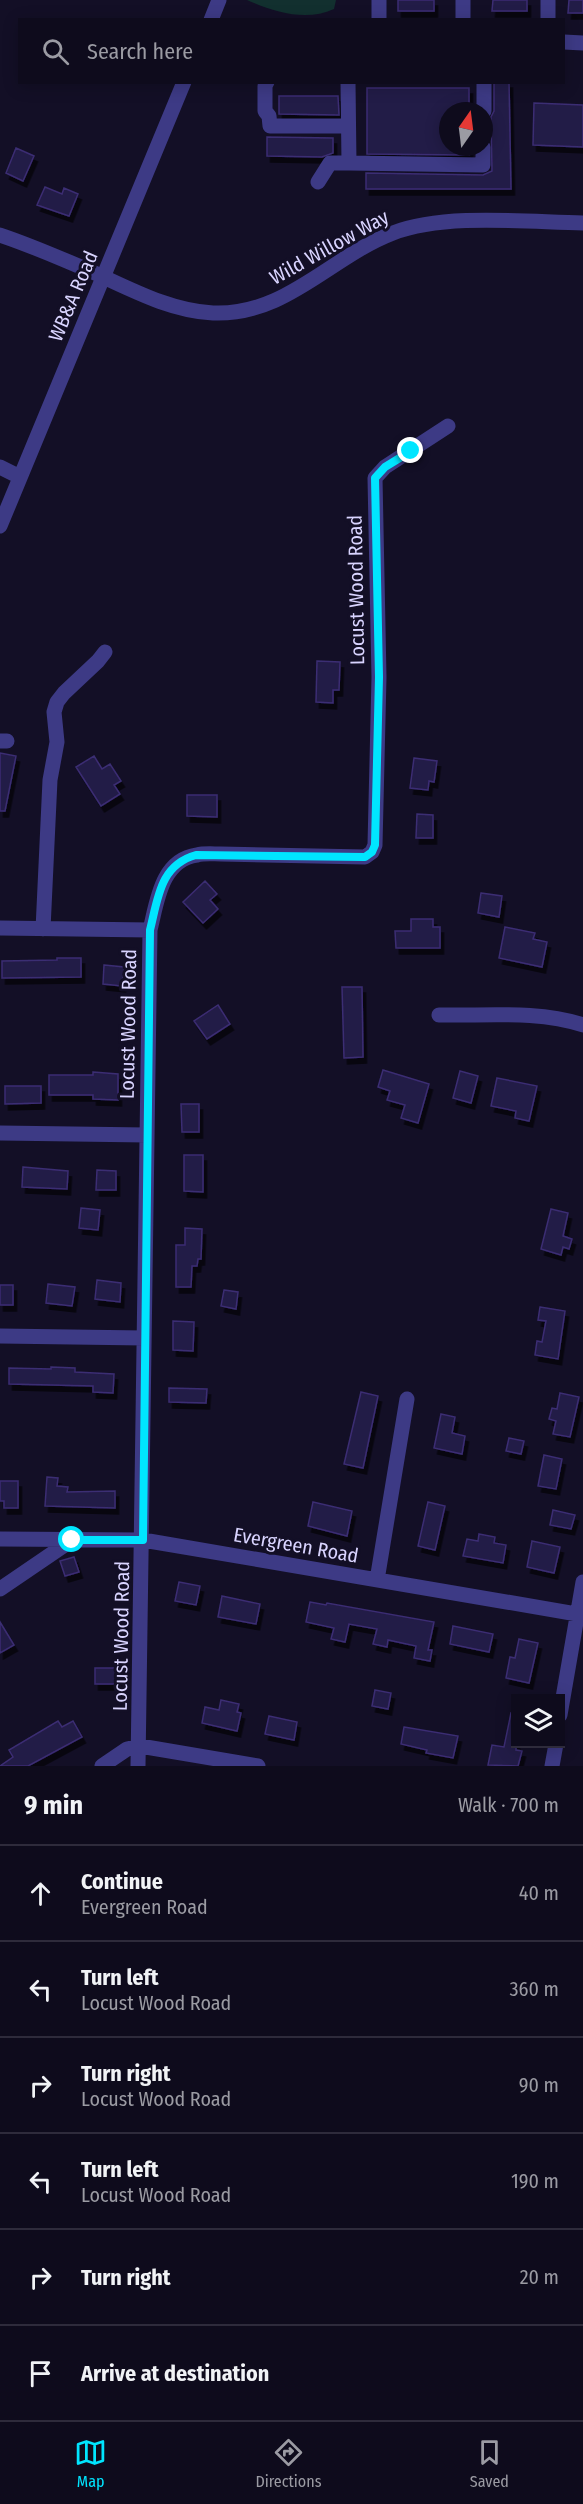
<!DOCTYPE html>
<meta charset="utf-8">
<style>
:root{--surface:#0e0b1c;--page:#1c1929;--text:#f1f3f6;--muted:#9b9ba3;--line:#2e2b3b;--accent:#00e5ff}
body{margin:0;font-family:"Fira Sans Condensed",sans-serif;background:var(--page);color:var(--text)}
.controls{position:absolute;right:18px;bottom:18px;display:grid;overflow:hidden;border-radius:0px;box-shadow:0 3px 15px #0003}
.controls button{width:54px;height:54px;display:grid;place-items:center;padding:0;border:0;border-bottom:2px solid var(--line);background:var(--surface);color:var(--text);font:30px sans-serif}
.compass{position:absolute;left:439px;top:102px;width:54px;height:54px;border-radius:50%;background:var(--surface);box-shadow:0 3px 15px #0003;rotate:14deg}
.stop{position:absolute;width:18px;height:18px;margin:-14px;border:4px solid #00e5ff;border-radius:50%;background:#fff}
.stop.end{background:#00e5ff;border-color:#fff;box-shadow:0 2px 6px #0008}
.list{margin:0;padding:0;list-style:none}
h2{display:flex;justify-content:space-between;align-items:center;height:78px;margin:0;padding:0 24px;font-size:26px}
h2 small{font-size:20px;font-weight:400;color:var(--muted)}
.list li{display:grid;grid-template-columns:39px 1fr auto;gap:18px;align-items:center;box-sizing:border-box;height:96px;padding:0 24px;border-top:2px solid var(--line)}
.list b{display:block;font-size:22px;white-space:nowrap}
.list p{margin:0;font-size:20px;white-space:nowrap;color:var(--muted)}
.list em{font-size:20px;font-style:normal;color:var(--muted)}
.icon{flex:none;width:33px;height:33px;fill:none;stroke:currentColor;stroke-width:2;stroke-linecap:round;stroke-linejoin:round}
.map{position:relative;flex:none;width:583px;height:1766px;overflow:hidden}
.search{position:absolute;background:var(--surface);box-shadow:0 3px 15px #0003;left:18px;right:18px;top:18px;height:66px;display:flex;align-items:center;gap:15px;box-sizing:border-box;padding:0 21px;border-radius:0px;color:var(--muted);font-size:22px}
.sheet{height:654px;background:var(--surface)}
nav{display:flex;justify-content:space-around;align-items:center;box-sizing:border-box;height:84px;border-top:2px solid var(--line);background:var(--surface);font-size:16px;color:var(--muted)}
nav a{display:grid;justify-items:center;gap:3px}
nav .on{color:var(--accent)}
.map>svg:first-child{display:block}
.green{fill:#12302f}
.building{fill:#241b47;stroke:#3b2d73;stroke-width:1.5;filter:url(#shadow)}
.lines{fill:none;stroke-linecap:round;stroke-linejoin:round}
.minor{stroke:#3d3a85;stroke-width:15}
.route{stroke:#00e5ff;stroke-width:8}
.labels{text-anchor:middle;stroke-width:6;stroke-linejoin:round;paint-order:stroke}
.street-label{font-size:20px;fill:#d9d4ff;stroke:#130f26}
</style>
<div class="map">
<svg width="583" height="1766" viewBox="0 0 583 1766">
<defs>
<filter id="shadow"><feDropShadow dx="3.5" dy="6" stdDeviation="0" flood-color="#0009"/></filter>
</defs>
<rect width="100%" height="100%" fill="#130f26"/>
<path class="green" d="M247 0H336L334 9C306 22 274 12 247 0Z"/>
<path class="building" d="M398 0H434V11H398Z
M493 0H527V11H492Z
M569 0H583V13H568Z
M494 82H509L511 189H366V173L483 175 492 171 491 117 494 111Z
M367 88H469V111H448V147H469V155L367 154Z
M279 96H338L339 115 279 114Z
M534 103 583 105V147L533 145Z
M267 137 333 138V153L322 157 267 156Z
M16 148 34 156 23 181 6 173Z
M45 187 62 194 64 188 78 194 69 216 37 205Z
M317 661 340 662 339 690H333V703L316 702Z
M0 753 16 756 5 811H0Z
M94 756 102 769 110 764 121 781 114 785 120 794 101 806 76 767Z
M414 758 437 761 434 782 429 781 428 790 410 788Z
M187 795H217V817L187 816Z
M417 814 433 815V838H416Z
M205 881 217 894 210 900 218 909 203 923 183 902Z
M481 893 502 896 499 917 478 913Z
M411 919H433V927H440V948H396L395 931H411Z
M505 927 535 933 533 939 547 942 542 967 499 958Z
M57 958H81V977L2 978V961L57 960Z
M104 965 124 967 122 986 103 984Z
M342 987H362L363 1057 344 1058Z
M218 1005 230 1024 207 1039 194 1021Z
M383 1070 429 1084 418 1123 401 1118 405 1105 387 1100 390 1091 378 1087Z
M460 1071 478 1076 471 1103 453 1098Z
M93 1072 118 1074V1100L93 1099V1095H49V1075H93Z
M497 1078 537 1086 529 1121 515 1118 516 1111 491 1106Z
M5 1086H41V1103L5 1104Z
M181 1104H199V1132H182Z
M184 1155H203V1192L184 1191Z
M23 1167 68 1171 67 1189 22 1187Z
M97 1170 116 1171V1190H96Z
M81 1208 100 1210 98 1230 79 1228Z
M551 1209 568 1213 563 1236 572 1239 569 1249 563 1247 561 1255 541 1249Z
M185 1228 202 1229 201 1259H198L197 1266H192L191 1287H176V1245H185Z
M97 1280 121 1283 120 1302 95 1299Z
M48 1284 75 1287 72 1306 46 1303Z
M0 1285H13V1305H0Z
M224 1290 238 1292 236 1309 221 1306Z
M540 1307 565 1311 558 1359 535 1355 537 1341 542 1342 546 1321 538 1320Z
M173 1321 194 1322 193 1351 173 1350Z
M51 1367 75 1368V1372L114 1374 113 1393 93 1392V1386L9 1384V1368L51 1369Z
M169 1388 207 1389 206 1403 169 1402Z
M361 1392 378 1396 363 1468 344 1464Z
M560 1393 579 1397 570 1437 553 1434 556 1421 549 1419 552 1408 557 1409Z
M441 1414 455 1417 452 1433 465 1436 462 1454 434 1448Z
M509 1438 524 1441 521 1454 506 1451Z
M544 1455 562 1459 556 1489 538 1486Z
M47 1477 58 1478 57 1486 68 1487 67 1492 115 1491V1508L45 1506Z
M0 1481H18V1508H4V1501H0Z
M313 1502 352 1511 347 1536 308 1526Z
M428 1502 445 1506 435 1550 418 1546Z
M553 1510 575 1515 571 1529 550 1525Z
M479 1534 495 1537 494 1543 506 1545 503 1563 463 1556 467 1539 478 1541Z
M532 1541 560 1547 554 1573 527 1567Z
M74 1557 79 1572 65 1576 60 1561Z
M179 1582 200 1586 196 1605 175 1601Z
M222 1596 260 1604 256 1624 218 1617Z
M310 1602 326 1605 327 1603 434 1622 428 1650H432L430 1661 414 1658 416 1646 388 1640 387 1647 373 1644 377 1629 349 1624 345 1642 331 1639 334 1628 306 1622Z
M0 1622 14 1645 0 1653Z
M453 1626 493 1634 489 1652 450 1644Z
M519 1639 538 1643 529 1683 506 1678 510 1657 515 1658Z
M95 1668H122V1684H95Z
M375 1690 391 1693 388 1709 372 1706Z
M221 1700 239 1704 237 1712 241 1713 237 1731 202 1723 205 1707 219 1710Z
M511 1713 516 1714V1750L522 1751 518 1766 488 1765 492 1745 504 1747Z
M269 1716 297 1722 294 1740 265 1734Z
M58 1721 62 1727 73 1721 82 1737 28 1766H0L13 1757 9 1750Z
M404 1727 458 1736 453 1758 426 1753 427 1750 401 1744Z"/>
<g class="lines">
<path class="minor" d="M379 0V20
M463 0V20
M548 0V20
M211 20 219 0
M564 42 583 43
M267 82 265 86V111L269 116 270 126H348
M348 82 349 163 483 165V147
M484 111V82
M318 182 330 163H349
M0 235C33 246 65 260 97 274 134 291 172 311 213 313 286 316 330 257 393 233 444 213 527 222 583 223
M0 467 20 477
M0 526 184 82
M0 741H7
M0 928 150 930
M43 929 50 780 57 742 54 712 57 702 64 693 98 661 105 652
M439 1015C486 1016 538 1010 583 1025
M0 1133 147 1135
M0 1336 144 1338
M0 1539 143 1540 583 1615
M377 1580 407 1399
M0 1589 72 1540
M560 1715 583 1582
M102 1766 127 1749 140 1746 258 1766
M138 1766 150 930C157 902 161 860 197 855 204 853 213 854 221 854L365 857 372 852 375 845 379 677 375 478 385 467 448 426
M552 1766 556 1744"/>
</g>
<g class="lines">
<path class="route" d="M72 1540H143L150 930C158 898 160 865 196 855L365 857 372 852 375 845 379 677 375 478 385 467 411 451"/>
</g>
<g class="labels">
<g class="street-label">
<text transform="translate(329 247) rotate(-29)" y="7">Wild Willow Way</text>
<text transform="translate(73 296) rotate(-67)" y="7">WB&amp;A Road</text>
<text transform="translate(356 590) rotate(-91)" y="7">Locust Wood Road</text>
<text transform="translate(128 1024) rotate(-89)" y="7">Locust Wood Road</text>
<text transform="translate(296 1545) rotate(10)" y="7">Evergreen Road</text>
<text transform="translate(121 1636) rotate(-89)" y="7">Locust Wood Road</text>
</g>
</g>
</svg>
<div class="controls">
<button><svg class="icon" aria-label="layers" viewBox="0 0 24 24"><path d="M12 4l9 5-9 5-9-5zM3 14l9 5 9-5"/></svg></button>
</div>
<svg class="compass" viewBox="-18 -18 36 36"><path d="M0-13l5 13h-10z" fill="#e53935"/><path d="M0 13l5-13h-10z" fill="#9b9ba3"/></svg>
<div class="stop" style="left:72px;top:1540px"></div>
<div class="stop end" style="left:411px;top:451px"></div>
<div class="search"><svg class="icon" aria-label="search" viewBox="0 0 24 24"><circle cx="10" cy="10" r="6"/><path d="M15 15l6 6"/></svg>Search here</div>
</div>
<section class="sheet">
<h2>9 min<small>Walk · 700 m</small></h2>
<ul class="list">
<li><svg class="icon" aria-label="ahead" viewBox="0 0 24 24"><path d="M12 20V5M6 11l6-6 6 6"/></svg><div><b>Continue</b><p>Evergreen Road</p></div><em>40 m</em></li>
<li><svg class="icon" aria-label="left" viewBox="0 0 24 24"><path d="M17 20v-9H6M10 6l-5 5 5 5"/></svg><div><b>Turn left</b><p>Locust Wood Road</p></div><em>360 m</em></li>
<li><svg class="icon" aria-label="right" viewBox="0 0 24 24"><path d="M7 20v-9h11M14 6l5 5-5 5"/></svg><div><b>Turn right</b><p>Locust Wood Road</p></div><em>90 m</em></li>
<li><svg class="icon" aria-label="left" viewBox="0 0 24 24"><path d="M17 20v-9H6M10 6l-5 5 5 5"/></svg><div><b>Turn left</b><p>Locust Wood Road</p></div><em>190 m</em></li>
<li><svg class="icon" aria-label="right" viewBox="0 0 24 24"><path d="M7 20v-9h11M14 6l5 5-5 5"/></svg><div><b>Turn right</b></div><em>20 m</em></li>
<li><svg class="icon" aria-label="arrive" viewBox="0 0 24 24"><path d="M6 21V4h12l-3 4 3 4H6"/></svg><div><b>Arrive at destination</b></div></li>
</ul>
</section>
<nav>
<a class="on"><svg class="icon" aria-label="map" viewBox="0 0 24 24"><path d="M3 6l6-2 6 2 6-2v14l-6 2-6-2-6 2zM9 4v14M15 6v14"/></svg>Map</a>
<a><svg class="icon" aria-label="directions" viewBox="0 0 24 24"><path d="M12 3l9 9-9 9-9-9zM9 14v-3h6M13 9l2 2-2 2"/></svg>Directions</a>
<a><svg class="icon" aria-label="saved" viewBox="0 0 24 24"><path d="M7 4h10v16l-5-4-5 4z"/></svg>Saved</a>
</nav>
